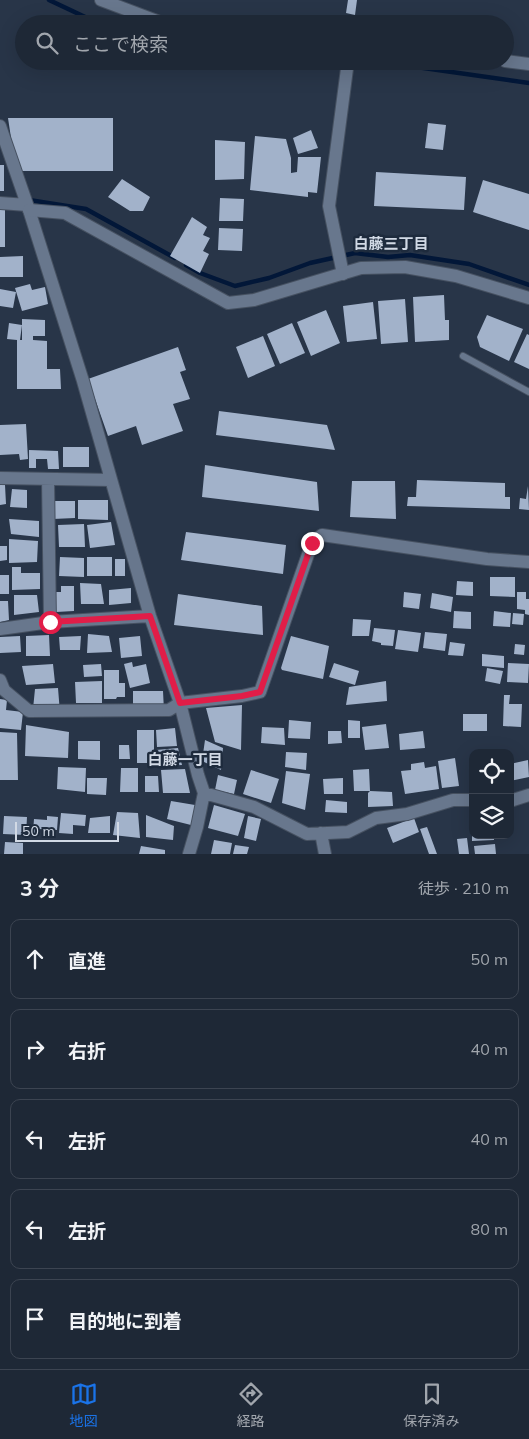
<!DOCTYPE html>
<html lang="ja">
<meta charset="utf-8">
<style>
:root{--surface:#1e2836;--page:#2b3442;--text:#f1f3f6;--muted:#a1a6ad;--line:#3c4451;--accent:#1a73e8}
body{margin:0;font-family:Mulish,"Noto Sans JP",sans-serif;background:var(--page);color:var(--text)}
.controls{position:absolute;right:15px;bottom:15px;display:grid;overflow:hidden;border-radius:10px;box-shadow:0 5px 20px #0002}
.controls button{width:45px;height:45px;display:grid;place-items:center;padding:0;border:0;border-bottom:1px solid var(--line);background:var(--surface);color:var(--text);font:25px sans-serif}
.scale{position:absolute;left:15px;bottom:12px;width:104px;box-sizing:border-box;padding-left:5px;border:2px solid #d1d9e5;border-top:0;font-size:14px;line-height:18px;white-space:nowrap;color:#d1d9e5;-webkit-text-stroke:4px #1e2b3d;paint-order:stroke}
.stop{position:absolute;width:15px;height:15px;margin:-11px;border:4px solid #e11d48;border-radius:50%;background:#fff}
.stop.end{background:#e11d48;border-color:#fff;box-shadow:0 1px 5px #0008}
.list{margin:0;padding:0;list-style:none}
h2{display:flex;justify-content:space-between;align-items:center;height:65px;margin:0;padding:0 20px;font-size:21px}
h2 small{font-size:16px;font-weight:400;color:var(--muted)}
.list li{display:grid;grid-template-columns:32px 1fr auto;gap:15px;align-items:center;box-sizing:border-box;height:80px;margin:0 10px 10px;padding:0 10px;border:1px solid var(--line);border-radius:10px}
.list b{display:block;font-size:19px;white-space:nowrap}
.list em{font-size:16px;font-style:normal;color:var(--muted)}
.icon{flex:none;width:28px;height:28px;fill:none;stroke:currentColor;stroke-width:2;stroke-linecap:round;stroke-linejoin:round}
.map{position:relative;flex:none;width:529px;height:854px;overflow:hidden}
.search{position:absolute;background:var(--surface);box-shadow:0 5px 20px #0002;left:15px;right:15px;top:15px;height:55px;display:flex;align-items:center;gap:12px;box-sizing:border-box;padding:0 18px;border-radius:28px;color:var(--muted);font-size:19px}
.sheet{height:515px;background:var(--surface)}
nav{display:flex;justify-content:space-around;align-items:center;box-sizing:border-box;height:70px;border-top:1px solid var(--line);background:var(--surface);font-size:14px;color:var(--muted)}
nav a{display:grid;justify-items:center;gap:2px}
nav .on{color:var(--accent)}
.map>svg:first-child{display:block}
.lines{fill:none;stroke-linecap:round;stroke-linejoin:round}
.stream{stroke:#021738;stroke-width:4.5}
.building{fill:#a2b2ca}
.service-casing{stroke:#465161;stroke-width:8}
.minor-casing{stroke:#465161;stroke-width:14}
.tertiary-casing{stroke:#465161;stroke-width:14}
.service{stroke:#68778d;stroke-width:6}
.minor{stroke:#68778d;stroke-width:12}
.tertiary{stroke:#68778d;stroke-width:12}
.route{stroke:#e11d48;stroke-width:6}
.labels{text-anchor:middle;stroke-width:5;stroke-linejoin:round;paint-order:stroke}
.neighbourhood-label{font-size:15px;font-weight:bold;fill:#d1d9e5;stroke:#1e2b3d}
</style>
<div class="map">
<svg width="529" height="854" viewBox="0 0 529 854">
<rect width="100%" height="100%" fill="#283548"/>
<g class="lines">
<path class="stream" d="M49 0 100 24
M374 61 529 83
M29 200 86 209 175 258
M186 265 200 273 235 286 269 278 310 263 355 253 388 257 410 255 469 264 529 285"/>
</g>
<path class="building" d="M348 0H357L355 15 346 13Z
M346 18 363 19V24H346Z
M8 118H113V171H16Z
M428 123 446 125 443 150 425 148Z
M311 130 318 148 298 154 293 138Z
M255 136 286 139 291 158V173L297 172 298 157H321L317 193 308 192V197L250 190Z
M215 140 245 142 244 179 215 180Z
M0 165H4V191H0Z
M376 172 466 177 464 210 374 206Z
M122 179 150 197 143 211H130L108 197Z
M483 180 529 194V230L473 212Z
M220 198 244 199 243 221H219Z
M0 210H5V247H0Z
M192 217 207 227 203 235 210 238 203 251 209 254 200 273 170 256Z
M219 228 243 229 242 251 218 250Z
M23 256V277H0V257Z
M30 284 32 290 45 287 48 304 22 311 15 288Z
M0 289 16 292 13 308 0 306Z
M444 295 445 320H449V340L415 342 413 297Z
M405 299 408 342 381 344 378 301Z
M373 302 377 339 347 342 343 306Z
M326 310 340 343 311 356 297 322Z
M487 315 523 329 509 361 480 347 477 337Z
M22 319 45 320V336H33V340L47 341V369H60L61 389H17V340L7 339 9 323 22 325 20 340H22Z
M292 323 305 353 280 364 267 334Z
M527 334 529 335V369L514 362Z
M263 336 275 366 248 378 236 347Z
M178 347 186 370 180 372 190 399 173 404 183 431 142 445 136 426 108 436 88 379Z
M219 411 327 425 335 450 216 435Z
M26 424 28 459 20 460 19 454 0 455V425Z
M63 447H89V467H63Z
M29 450 58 451 59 469H48L47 459H36V468H29Z
M205 465 317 482 319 511 202 497Z
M417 480 505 483V497H510V509L407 506 408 497H416Z
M352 481H395L396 519 350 517Z
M0 485H5L6 504 0 505Z
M528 486 529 510 519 509 520 498 526 499Z
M12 489 27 490V508L10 507Z
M78 500H108V520L78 519Z
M52 501H75V518L53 519Z
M9 519 39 521V537L11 534Z
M111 522 115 545 90 548 87 525Z
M84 524 85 547H59L58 525Z
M186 532 286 545 283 574 181 560Z
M9 539 38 541 37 562 9 563Z
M0 546H7V560L0 561Z
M60 557 84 558V577L59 576Z
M87 557H112V576H87Z
M115 559H125V576H115Z
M12 567H21V573H40V589L12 590Z
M0 575H9V594H0Z
M490 577H515V597L490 596Z
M457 581 473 582V596L456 595Z
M80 583 101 584 104 604H81Z
M61 586H74V611L56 612 55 592H61Z
M131 588V603L109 605V590Z
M404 592 421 594 419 609 403 607Z
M517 592H526V599H529V615L525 614V610L517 609Z
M432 593 453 597 451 612 430 608Z
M178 594 262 606 263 635 174 625Z
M14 595H37L39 612 14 615Z
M0 601H8L9 620 0 622Z
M454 611 471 612V629L453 628Z
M494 611 511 613 510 627 493 626Z
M513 613 524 614 523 625 512 624Z
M353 619 371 620 369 636H352Z
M374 628 395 630 393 646 381 645V643L372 641Z
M398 630 421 633 418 652 395 649Z
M425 632 447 634 445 651 423 648Z
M88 634 109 636 112 652 87 653Z
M49 635 50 656H26V636Z
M20 636 21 652 0 653V637Z
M81 636 80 650H60L59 637Z
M140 636 142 656 121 658 119 638Z
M291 636 329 646 323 679 282 670 281 668Z
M450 642 465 644 463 656 448 655Z
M515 644 525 645 524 655 514 654Z
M482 654 504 656V668L482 666Z
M132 662 133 667 146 664 150 683 130 688 124 664Z
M334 663 359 671 355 685 329 677Z
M508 663 529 664 528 683 507 682Z
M53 664 55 683 26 685 22 666Z
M101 664 102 676 84 677 83 665Z
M487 668 503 671 500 684 485 681Z
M104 670H119V683H125V697H117L116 699H104Z
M102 681V703H76L75 682Z
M386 681 387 701 346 705 349 687Z
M58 688 60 713 33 709 35 689Z
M133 691H163L164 711H133Z
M504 695H510L509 704H522L521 727 503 726Z
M0 699 7 700 6 710 23 712 21 730 0 728Z
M242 705 241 750 215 742 206 708Z
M463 714H487V731H463Z
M289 720 311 722 310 739 288 738Z
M348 720 360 721V738H348Z
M386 724 389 748 365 750 362 727Z
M26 725 69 732 68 758 25 756Z
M262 727 284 728 285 745 261 743Z
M175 728 177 746 157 747 156 730Z
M137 730H154V763H137Z
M328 731H341L342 743 328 744Z
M423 731 425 748 400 750 399 734Z
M0 732 17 733 18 780H0Z
M205 740 223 748 221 770 202 761Z
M78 741H100V760L78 759Z
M119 745H129L130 759H119Z
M178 748 182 765 159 766 156 750Z
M286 752 307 753 306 770 285 767Z
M455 758 459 786 442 788 438 761Z
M528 760 529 777 510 781V764Z
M424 762 425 768 436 766 439 789 405 794 401 771 411 770V764Z
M58 767 86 768 85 792 57 789Z
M121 768H138V792H120Z
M185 769 190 793H163L161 770Z
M369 769 370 791H354L353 770Z
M251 770 279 779 271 803 243 794Z
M286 771 310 774 305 810 282 803Z
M218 775 237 780 234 794 215 790Z
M145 776H158L159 792H145Z
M87 778H107L106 795 87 794Z
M343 778V794H324L323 779Z
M370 791 392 792 393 806 368 807V793Z
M326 800 347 802V813L325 812Z
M171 801 195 805 191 825 167 819Z
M214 805 245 814 238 836 208 828Z
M117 812 138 813 140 838 113 835Z
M61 813 86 815 85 826 73 825V834L59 833Z
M146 815 174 826 173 840 146 837Z
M4 816 27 817 26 835 3 834Z
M47 816 58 817 57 830 38 829V833H33L34 819 47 820Z
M110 816V833H88L90 818Z
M248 816 261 819 256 841 244 838Z
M414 818 419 832 393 843 387 828Z
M427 827 437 854H429L420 829Z
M472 835H494V840L472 841Z
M467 838 469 854H459L457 839Z
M214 840 232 843 230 854H211Z
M5 842 23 843V854H4Z
M495 844 496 854H475L474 846Z
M235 845 249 847 247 854H233Z
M141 846 165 850V854H139Z"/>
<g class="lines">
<g class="service-casing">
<path id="service" d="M463 356 529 392"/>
</g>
<g class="minor-casing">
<path id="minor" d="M101 0 165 24
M505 61 529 64
M0 126 29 210 83 381 150 616 180 703 198 775 204 793 197 827 189 854
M0 203 27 205
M343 274 329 206 348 61
M0 478 111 480
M48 479 50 622
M0 629 50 622 150 616
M0 680 4 690 29 711 169 710 180 703 242 696 260 692 312 543 322 535 487 559 529 562
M204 793 254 807 307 834 348 832 376 818 407 814 453 800H473
M510 801 529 795
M321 833 325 854"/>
</g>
<g class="tertiary-casing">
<path id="tertiary" d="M29 210 65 213 228 303 254 300 361 268 405 267 456 276 529 298"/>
</g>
<use href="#service" class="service"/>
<use href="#minor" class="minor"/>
<use href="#tertiary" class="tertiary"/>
</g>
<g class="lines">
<path class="route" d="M50 622 150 616 180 703 242 696 260 692 312 543"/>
</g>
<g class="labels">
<g class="neighbourhood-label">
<text x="391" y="249">白藤三丁目</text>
<text x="185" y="765">白藤一丁目</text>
</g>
</g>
</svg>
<div class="controls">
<button><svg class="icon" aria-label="locate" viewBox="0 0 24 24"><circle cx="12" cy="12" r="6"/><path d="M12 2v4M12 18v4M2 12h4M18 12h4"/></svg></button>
<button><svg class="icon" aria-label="layers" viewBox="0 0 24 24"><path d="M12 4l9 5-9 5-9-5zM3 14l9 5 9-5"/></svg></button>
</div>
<div class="scale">50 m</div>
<div class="stop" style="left:50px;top:622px"></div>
<div class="stop end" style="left:312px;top:543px"></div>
<div class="search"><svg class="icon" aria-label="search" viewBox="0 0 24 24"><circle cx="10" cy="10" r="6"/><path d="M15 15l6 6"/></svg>ここで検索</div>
</div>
<section class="sheet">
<h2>3 分<small>徒歩 · 210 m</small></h2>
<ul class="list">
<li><svg class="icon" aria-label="ahead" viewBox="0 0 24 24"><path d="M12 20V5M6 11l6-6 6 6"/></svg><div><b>直進</b></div><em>50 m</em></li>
<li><svg class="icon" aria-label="right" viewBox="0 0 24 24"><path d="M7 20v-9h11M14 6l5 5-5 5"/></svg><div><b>右折</b></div><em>40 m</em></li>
<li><svg class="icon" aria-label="left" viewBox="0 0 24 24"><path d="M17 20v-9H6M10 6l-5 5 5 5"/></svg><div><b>左折</b></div><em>40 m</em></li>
<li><svg class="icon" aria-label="left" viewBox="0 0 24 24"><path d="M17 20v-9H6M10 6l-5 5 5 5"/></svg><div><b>左折</b></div><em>80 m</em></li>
<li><svg class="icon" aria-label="arrive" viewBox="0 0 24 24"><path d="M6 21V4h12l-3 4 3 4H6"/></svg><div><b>目的地に到着</b></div></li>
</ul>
</section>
<nav>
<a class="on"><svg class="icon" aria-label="map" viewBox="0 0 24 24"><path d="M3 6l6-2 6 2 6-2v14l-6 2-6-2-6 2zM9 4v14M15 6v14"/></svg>地図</a>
<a><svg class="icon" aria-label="directions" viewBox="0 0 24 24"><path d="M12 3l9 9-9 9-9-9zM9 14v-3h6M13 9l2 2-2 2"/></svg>経路</a>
<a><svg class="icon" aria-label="saved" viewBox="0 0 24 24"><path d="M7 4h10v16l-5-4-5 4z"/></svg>保存済み</a>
</nav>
